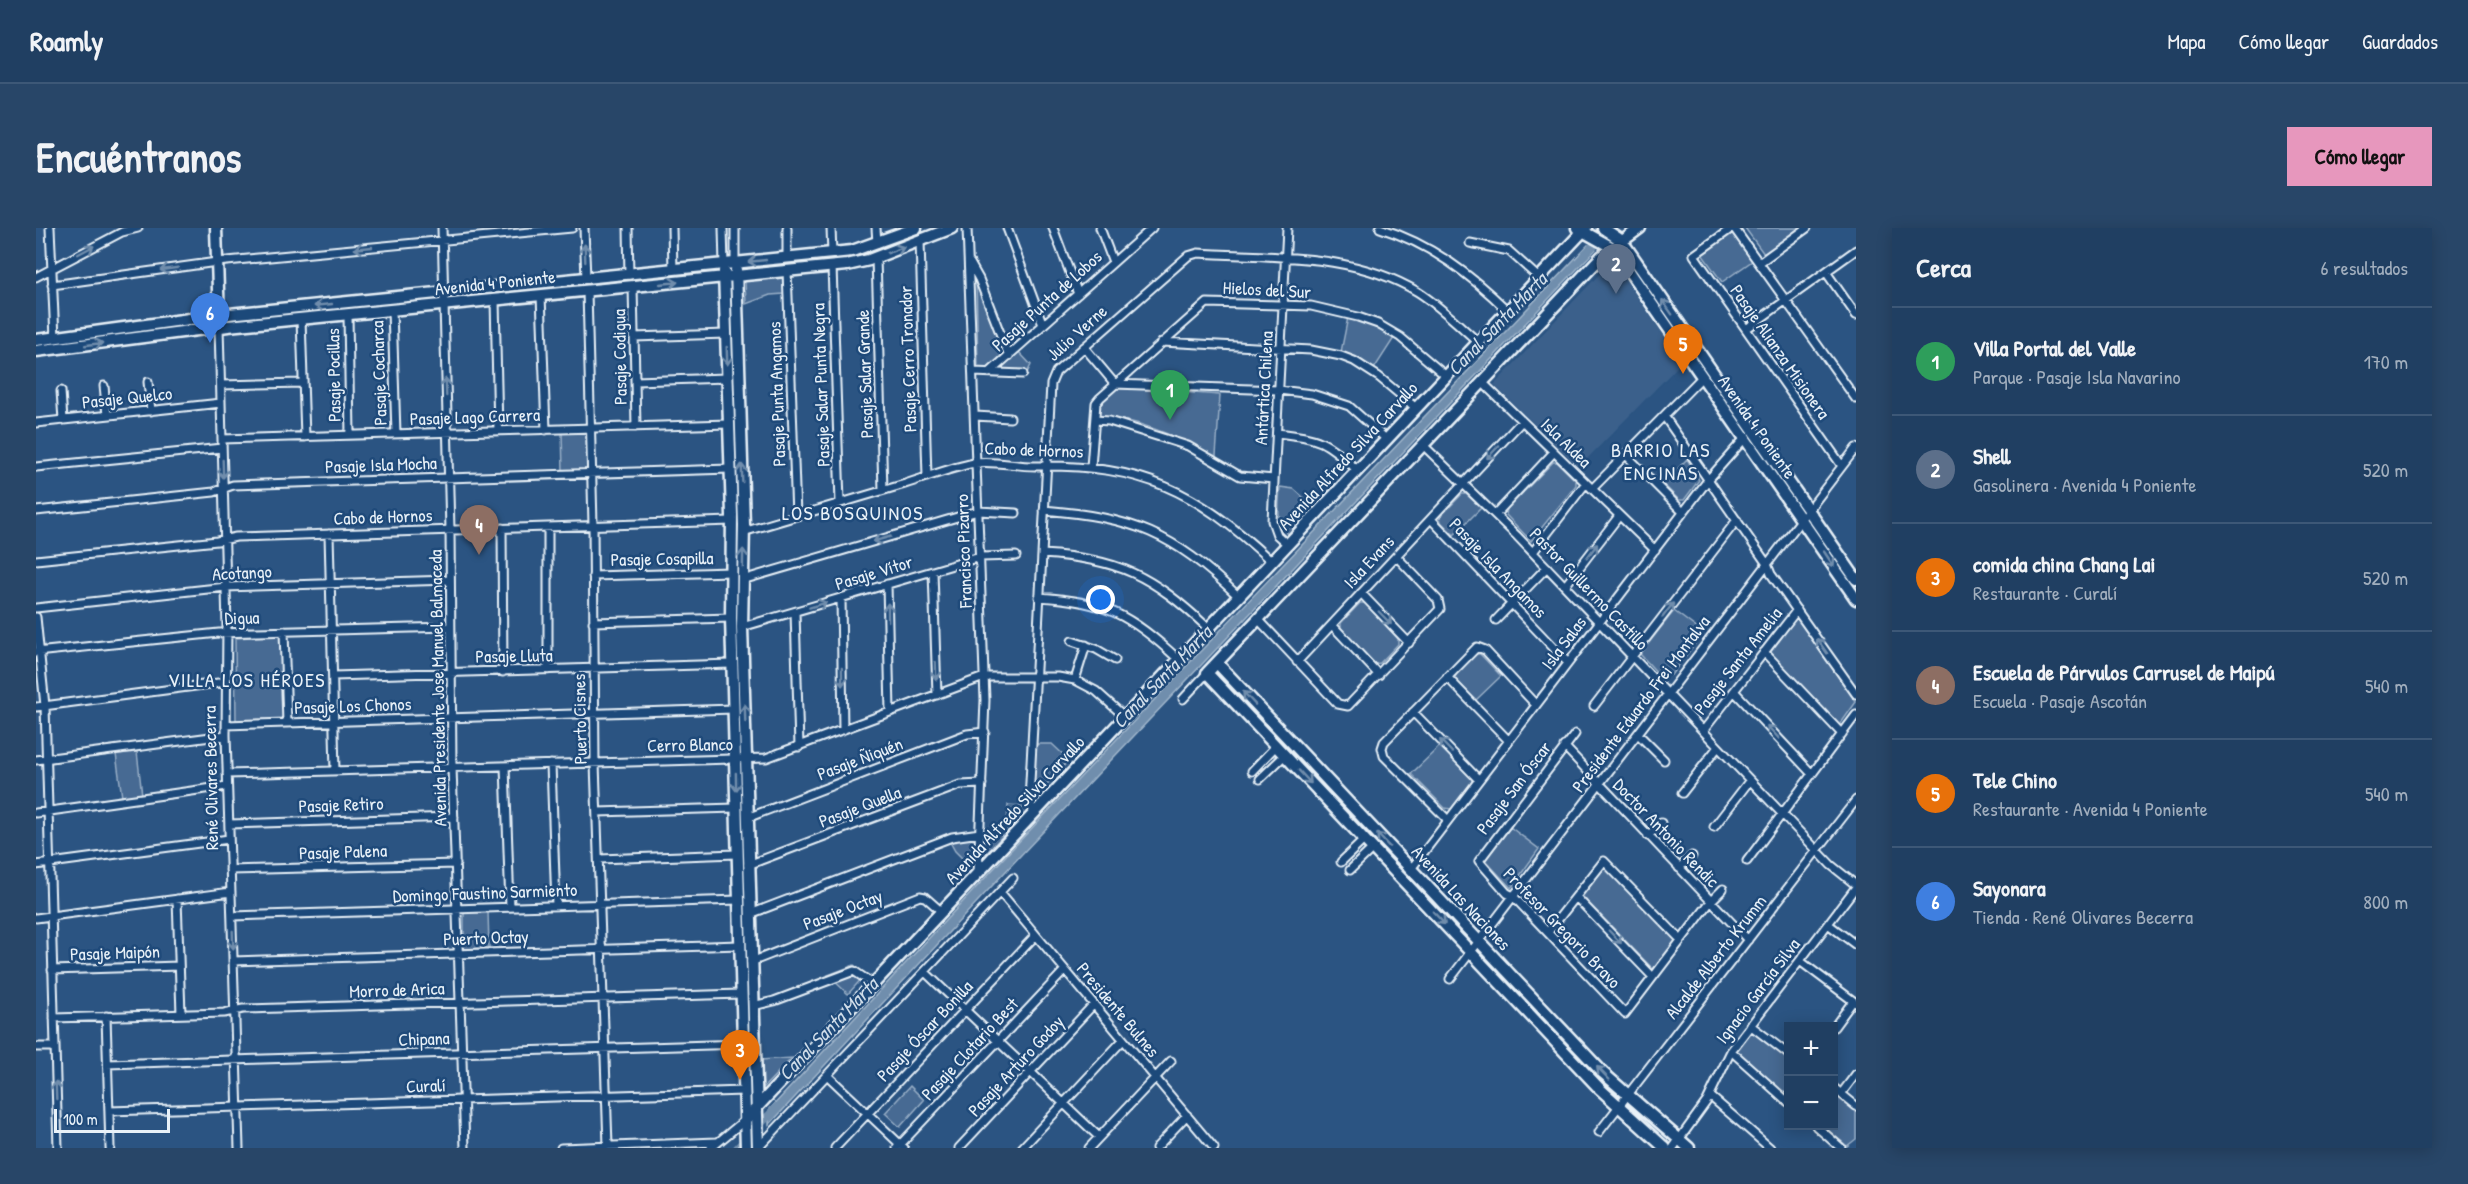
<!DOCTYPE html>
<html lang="es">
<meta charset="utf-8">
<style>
:root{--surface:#203f62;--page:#284668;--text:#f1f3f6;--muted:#a2afbe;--line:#3d5877;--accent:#e797bd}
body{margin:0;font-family:"Patrick Hand",sans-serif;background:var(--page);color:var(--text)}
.controls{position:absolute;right:18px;bottom:18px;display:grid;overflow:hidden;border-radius:0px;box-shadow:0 3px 15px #0003}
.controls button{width:54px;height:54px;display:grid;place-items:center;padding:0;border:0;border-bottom:2px solid var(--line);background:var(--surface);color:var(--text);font:30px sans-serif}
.scale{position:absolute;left:18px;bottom:15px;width:116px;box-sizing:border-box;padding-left:6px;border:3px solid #e8f1f8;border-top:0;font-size:16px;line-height:21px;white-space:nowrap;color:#e8f1f8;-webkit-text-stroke:4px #1f4a7a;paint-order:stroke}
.you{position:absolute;left:1065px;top:372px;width:21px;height:21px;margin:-15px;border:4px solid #fff;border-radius:50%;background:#1a73e8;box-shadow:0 0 0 9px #1a73e833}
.badge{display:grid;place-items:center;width:39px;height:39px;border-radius:50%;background:var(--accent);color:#fff;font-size:20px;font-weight:700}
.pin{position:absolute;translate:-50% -50px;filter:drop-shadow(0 2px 3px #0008)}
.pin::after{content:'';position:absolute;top:32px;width:21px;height:18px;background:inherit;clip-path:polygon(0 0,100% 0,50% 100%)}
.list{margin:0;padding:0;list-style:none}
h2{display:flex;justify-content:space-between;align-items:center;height:78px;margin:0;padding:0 24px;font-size:26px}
h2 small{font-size:20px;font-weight:400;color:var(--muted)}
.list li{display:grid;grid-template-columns:39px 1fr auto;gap:18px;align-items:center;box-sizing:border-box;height:108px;padding:0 24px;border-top:2px solid var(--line)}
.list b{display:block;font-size:22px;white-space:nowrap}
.list p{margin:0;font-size:20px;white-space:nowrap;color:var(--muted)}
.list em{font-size:20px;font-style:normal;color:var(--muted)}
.map{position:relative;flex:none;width:1820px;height:920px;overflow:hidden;border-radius:0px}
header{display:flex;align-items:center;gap:36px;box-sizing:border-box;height:84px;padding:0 30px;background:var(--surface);border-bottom:2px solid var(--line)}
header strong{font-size:28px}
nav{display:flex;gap:33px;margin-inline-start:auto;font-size:21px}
.intro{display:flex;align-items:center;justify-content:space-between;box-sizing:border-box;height:144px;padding:0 36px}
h1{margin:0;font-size:42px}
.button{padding:15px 27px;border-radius:0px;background:var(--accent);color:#111;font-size:21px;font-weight:700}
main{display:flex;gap:36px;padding:0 36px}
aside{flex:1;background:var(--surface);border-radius:0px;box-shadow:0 3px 15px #0003}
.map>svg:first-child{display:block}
.built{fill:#3a608b}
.green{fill:#476b93;stroke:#98aec6;stroke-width:1.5}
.water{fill:#708ead;stroke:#a0b6cb;stroke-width:1.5}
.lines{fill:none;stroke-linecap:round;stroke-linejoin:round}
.canal{stroke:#708ead;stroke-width:8}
.street-casing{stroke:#e8f1f8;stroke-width:11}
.secondary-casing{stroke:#e8f1f8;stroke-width:15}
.street{stroke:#1f4a7a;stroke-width:7}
.secondary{stroke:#1f4a7a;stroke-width:10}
.oneway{stroke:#6f8dac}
.labels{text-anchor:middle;stroke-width:5;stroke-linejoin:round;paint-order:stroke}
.street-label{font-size:18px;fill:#e8f1f8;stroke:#1f4a7a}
.water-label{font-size:20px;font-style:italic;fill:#d0dde9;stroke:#1f4a7a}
.neighbourhood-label{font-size:20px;letter-spacing:1.5px;fill:#e8f1f8;stroke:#1f4a7a}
</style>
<header>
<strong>Roamly</strong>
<nav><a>Mapa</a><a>Cómo llegar</a><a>Guardados</a></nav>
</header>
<div class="intro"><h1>Encuéntranos</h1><a class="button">Cómo llegar</a></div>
<main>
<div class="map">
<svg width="1820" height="920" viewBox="0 0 1820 920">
<rect width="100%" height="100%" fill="#2b5482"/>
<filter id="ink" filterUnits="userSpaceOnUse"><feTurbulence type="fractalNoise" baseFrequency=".0167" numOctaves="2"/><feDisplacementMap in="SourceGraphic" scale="12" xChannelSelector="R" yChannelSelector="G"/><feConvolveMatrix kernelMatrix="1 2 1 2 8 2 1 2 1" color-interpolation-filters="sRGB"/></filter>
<g filter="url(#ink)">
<path class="built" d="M1576 33 1646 134 1543 239 1458 157Z"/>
<path class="green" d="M1709 0H1765L1728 26Z
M1696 4 1716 33 1686 54 1666 26Z
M940 49 969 127 954 140 942 141Z
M747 50 748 66 734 67 710 76 709 53Z
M1312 89 1334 97 1358 110 1338 141 1324 131 1305 124Z
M982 123 995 137 992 143 964 141Z
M1078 159 1184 167 1180 228C1146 212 1100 189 1062 189L1063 176Z
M553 203 554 242 527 243 526 204Z
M1651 231 1663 252 1648 272H1643L1627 256Z
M1517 234H1521L1540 253V257L1495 313 1470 287 1471 281Z
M1244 259 1258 261 1277 278 1252 306C1239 293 1243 277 1244 259Z
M1426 266H1430L1445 280 1418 307 1405 294 1404 289Z
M1324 375H1329L1362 411V416L1344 435 1339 436 1305 400V395Z
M1638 383 1667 405 1635 447 1627 444 1624 448 1604 426Z
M1760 389 1820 474 1803 498 1734 425Z
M244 407 246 409 248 491 246 493H200L199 410Z
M1440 426H1444L1465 448 1440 472 1419 451 1420 446Z
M999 516H1016L1033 532 1001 567 998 563Z
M1404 518 1435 548 1436 554 1415 581 1409 580 1375 546Z
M101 524 106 567 86 569 80 526Z
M972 577 987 578 986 585 971 600Z
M1474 599 1503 621 1475 660 1449 632Z
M949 605 967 607 951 625 947 623Z
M926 610H940L939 634 935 639 919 623 914 614Z
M1569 638 1640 713 1617 741 1545 667Z
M452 683 453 720 428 721V684Z
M818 737 829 747 812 766 792 747Z
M1716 802 1752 829V868L1700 823Z
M756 830 727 860 724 832Z
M874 858 888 872 864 899 849 885Z
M1798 864 1820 881V911L1811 918 1787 898H1798Z"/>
<path class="water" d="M1552 17 1560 21 984 628 733 897V882L976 621Z"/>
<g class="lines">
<path class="canal" d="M1548 27 1575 0
M701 920 741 879"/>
<g class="street-casing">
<path id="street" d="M14 0 19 110
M406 0 414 302 416 539 429 920
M548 0 550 51
M592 0 593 47
M636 0 637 42
M687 0 688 37
M699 0V36
M751 0V30
M795 0 796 25
M840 0 841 15
M931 0 949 472 942 645
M971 0 1007 97
M1017 0 1042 66
M1064 0 1077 34
M1251 0 1236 293 1241 307 1251 316
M1344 0C1395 16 1434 46 1472 83
M1696 0 1658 27 1806 238
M1698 0 1820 171
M884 13 891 249
M1434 15 1473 23 1503 50
M840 30 847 262
M934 35 943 51 973 128
M1723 35 1771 0
M796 38 804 275
M751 42 760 288
M1790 44 1820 87
M0 49 86 4 102 0
M16 57 181 34 536 0
M597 58 600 199
M551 63 557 297 559 535 572 918
M505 67 510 202
M459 72 462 203
M356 82 360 206
M312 87 314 207
M265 91 269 209
M183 99 191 399 190 507 203 920
M1710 101 1820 22
M598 109 690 106
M1126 114 1275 122 1305 128 1318 133 1343 149 1380 180
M1048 119 1079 156 1243 162 1276 166 1313 178 1350 211
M937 144 987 146
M953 145 1116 0
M599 153 691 150
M112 154 115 183
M1446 154 1619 322
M185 157 267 155
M68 158 71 187
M25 163 27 192
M939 188 974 190
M1628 188 1731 336 1735 346 1820 466
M1059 192 1073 193 1152 218 1204 248 1238 251
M0 195 185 175
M1241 205C1284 210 1289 212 1321 242
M186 211 693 196
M1387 217 1481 308 1795 637 1820 657
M1590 227 1647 284
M0 239 186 220
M1055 239 1060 175 1064 170 1171 75 1275 78 1322 89 1342 96 1364 109 1410 148
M1556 261 1666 149
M1008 282C1099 290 1135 304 1202 368
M0 283 178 264 197 257 694 241
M1460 286 1518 224
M1395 291 1532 435
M512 299V442
M466 300 467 444
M707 304C761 288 815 272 869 256 892 249 916 239 939 235 959 232 982 239 1003 238 1107 237 1159 262 1235 333
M293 306 299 543
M1497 324 1550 255
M1006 326C1084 331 1115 347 1172 400
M0 332 181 313 200 309 696 293
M897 343 901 467
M557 348 695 344
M706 352 942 283 980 285
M851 356 854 484
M1529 358 1583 288
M1325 365 1373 415
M1003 369C1069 373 1095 387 1142 431
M805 370 807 502
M0 380 190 359 414 352
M759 384 763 519
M0 389 9 478 22 920
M1222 391 1302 476 1312 478 1404 381 1402 372 1360 328
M1460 392 1511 339
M557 394 695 390
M1296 397 1343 447
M706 399 944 329 980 328
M248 403 251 495
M1036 413 1060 421 1079 432
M0 424 183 405 414 399
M1728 424 1806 506
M1261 434 1486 193
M297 448 696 436
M1411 449 1473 513
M1039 452 1050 417
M1698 463 1776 546
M1147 471 1171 445
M1558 478 1701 292
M0 479 190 454
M1377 484 1443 552
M190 497 698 481
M1667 503 1761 382
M1539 506 1443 633 1471 665 1477 668 1589 786 1675 673 1687 661
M1602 506 1628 532
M1528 518 1712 712
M0 532 190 507
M515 536 520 678
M469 538 474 679
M1216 543 1240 518
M191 546 730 530 948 449H1022L1039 452 1060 463 1089 489
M1224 551 1249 527
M1646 565 1682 519
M561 584 700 580
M998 584 993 573 1015 156 1020 144 1152 28 1162 25C1236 30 1316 24 1382 64 1404 78 1423 97 1442 114
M0 585 191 558
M711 590 931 506 949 504
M1412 592 1348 528 1346 520 1348 514 1441 419 1449 422 1500 477
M193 596 418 589
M1678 599 1714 552
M1612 608 1625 595
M563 631 701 626
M1711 633 1820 487
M1305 634 1329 611
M0 637 193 611
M712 637 924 557 946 556
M1643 640 1656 628
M1375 641 1672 252 1709 210
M194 642 420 636
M1314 642 1337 620
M964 664 1178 920
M1540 669 1617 749
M141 671 145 786
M714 686 916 609 944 605
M196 688 703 672
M0 690 195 664
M1792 696 1820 717
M1512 704 1568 633 1645 712
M197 733 704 717
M1764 733 1820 775
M715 734 884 668 889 669 906 684
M16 742 143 738
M889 744 1063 909
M1414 751 1820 220
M717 778 738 773 818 743 837 756
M70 788 74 920
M18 790 188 785 207 781 705 766
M1714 797 1752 826
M1798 799 1817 773
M0 819H19
M1695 823 1752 874
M71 836 707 816
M792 848 868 920
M1798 860 1820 878
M1805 866 1820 846
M1674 868 1734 920
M73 883 708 863
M1780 898 1805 920
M1563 904 1820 572
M525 920 681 914
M675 920 709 892
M722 920 977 650
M799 920 1000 707
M861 920 1029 742
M923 920 1058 776
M986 920 1087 812
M1053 920 1135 833
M1120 920 1151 887
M1637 920 1671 873 1695 823 1820 659"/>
</g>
<g class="secondary-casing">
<path id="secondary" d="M180 0 183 93
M1541 0 1577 20 1820 371
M1567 0 1586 13 1820 351
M1604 0 1566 28 1171 445 1564 861 1629 920
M700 42 708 297 706 399 722 920
M688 43 696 287 695 390 710 920
M0 112 183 87 816 23 880 0
M0 123 192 98 811 37 833 32 916 0
M1181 435 1567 845 1653 920
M709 892 1550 0"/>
</g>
<use href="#street" class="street"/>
<use href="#secondary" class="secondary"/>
</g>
<defs><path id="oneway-shaft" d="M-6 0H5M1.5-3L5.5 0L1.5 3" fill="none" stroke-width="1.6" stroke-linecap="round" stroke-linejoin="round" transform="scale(1.5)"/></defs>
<g class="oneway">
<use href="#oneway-shaft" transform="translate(327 20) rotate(174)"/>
<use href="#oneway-shaft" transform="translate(50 22) rotate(-28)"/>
<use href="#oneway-shaft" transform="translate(860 22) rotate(-21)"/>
<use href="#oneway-shaft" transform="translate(549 25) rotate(-92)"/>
<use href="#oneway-shaft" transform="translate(721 33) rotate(174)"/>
<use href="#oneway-shaft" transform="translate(133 41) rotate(172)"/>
<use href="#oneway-shaft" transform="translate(633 55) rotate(-6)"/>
<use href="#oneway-shaft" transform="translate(287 77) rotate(174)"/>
<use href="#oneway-shaft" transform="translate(1631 79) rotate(-125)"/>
<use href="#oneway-shaft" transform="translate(58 116) rotate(-8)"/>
<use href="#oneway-shaft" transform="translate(691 128) rotate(88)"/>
<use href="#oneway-shaft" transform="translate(410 159) rotate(-92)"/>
<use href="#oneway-shaft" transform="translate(1457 224) rotate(133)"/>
<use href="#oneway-shaft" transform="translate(187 241) rotate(88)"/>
<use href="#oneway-shaft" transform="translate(706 245) rotate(-92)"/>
<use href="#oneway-shaft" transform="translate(846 311) rotate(164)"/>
<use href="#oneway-shaft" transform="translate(1556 323) rotate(-53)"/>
<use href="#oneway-shaft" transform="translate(707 330) rotate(-89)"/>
<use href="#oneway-shaft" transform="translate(1793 331) rotate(56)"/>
<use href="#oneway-shaft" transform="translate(782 377) rotate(-17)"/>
<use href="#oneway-shaft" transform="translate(1632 382) rotate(-53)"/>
<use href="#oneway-shaft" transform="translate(852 384) rotate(-91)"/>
<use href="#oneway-shaft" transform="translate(1349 390) rotate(46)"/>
<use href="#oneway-shaft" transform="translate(1786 418) rotate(-125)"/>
<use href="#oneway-shaft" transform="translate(900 443) rotate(88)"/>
<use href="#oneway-shaft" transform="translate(806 449) rotate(89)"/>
<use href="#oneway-shaft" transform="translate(1213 470) rotate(-133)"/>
<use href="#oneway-shaft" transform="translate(709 485) rotate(-92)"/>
<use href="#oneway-shaft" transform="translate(1737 504) rotate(-133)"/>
<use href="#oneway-shaft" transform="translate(1410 518) rotate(-134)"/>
<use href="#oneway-shaft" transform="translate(1269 549) rotate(47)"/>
<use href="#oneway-shaft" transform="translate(700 554) rotate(89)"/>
<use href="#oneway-shaft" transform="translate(1347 612) rotate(-133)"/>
<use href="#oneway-shaft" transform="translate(1403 690) rotate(47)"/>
<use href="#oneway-shaft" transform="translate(1579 709) rotate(46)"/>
<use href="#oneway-shaft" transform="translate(197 712) rotate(88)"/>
<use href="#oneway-shaft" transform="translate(1567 845) rotate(-134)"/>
<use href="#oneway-shaft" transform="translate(20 862) rotate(-92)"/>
</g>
</g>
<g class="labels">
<g class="street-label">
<text transform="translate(459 55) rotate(-6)" y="6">Avenida 4 Poniente</text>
<text transform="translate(1231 62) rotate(3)" y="6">Hielos del Sur</text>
<text transform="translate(1011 73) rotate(-42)" y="6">Pasaje Punta de Lobos</text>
<text transform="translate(1041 105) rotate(-42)" y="6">Julio Verne</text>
<text transform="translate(1744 124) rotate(55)" y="6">Pasaje Alianza Misionera</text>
<text transform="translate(584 129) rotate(-91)" y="6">Pasaje Codigua</text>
<text transform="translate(872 131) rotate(-92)" y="6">Pasaje Cerro Tronador</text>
<text transform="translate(343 145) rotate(-92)" y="6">Pasaje Cocharca</text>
<text transform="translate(829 146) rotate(-92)" y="6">Pasaje Salar Grande</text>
<text transform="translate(298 147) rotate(-91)" y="6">Pasaje Pocillas</text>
<text transform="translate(785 157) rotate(-92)" y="6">Pasaje Salar Punta Negra</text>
<text transform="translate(1228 160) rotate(-87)" y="6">Antártica Chilena</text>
<text transform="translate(741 166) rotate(-92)" y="6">Pasaje Punta Angamos</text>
<text transform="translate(91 170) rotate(-6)" y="6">Pasaje Quelco</text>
<text transform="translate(439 189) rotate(-2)" y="6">Pasaje Lago Carrera</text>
<text transform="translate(1721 199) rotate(55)" y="6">Avenida 4 Poniente</text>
<text transform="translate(1530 215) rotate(44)" y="6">Isla Aldea</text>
<text transform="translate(998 222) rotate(2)" y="6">Cabo de Hornos</text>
<text transform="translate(1312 228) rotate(-47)" y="6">Avenida Alfredo Silva Carvallo</text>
<text transform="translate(345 237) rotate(-2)" y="6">Pasaje Isla Mocha</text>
<text transform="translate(347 289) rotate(-2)" y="6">Cabo de Hornos</text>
<text transform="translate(928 323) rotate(-92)" y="6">Francisco Pizarro</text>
<text transform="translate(626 331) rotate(-1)" y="6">Pasaje Cosapilla</text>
<text transform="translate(1333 334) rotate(-47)" y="6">Isla Evans</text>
<text transform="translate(1462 340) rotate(46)" y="6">Pasaje Isla Angamos</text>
<text transform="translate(206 345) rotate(-3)" y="6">Acotango</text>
<text transform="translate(838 345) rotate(-17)" y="6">Pasaje Vítor</text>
<text transform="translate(1553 361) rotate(46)" y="6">Pastor Guillermo Castillo</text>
<text transform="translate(206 390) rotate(-2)" y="6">Digua</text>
<text transform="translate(1528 415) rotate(-53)" y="6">Isla Salas</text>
<text transform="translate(478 428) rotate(-1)" y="6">Pasaje Lluta</text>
<text transform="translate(1702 433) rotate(-52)" y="6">Pasaje Santa Amelia</text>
<text transform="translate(402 460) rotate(-91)" y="6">Avenida Presidente Jose Manuel Balmaceda</text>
<text transform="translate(1605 476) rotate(-53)" y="6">Presidente Eduardo Frei Montalva</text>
<text transform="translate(317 478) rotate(-2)" y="6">Pasaje Los Chonos</text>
<text transform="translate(544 491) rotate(-91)" y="6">Puerto Cisnes</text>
<text transform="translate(654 517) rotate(-1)" y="6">Cerro Blanco</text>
<text transform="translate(824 531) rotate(-21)" y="6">Pasaje Ñiquén</text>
<text transform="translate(175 550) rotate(-91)" y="6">René Olivares Becerra</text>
<text transform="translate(1478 560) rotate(-53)" y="6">Pasaje San Óscar</text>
<text transform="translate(305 577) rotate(-2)" y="6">Pasaje Retiro</text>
<text transform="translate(824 579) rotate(-21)" y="6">Pasaje Quella</text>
<text transform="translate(979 582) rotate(-47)" y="6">Avenida Alfredo Silva Carvallo</text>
<text transform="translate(1630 605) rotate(46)" y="6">Doctor Antonio Rendic</text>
<text transform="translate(307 624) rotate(-2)" y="6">Pasaje Palena</text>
<text transform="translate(449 665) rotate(-2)" y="6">Domingo Faustino Sarmiento</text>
<text transform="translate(1425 670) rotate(47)" y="6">Avenida Las Naciones</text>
<text transform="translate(807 682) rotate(-21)" y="6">Pasaje Octay</text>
<text transform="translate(1526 700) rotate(46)" y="6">Profesor Gregorio Bravo</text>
<text transform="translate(450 710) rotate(-2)" y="6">Puerto Octay</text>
<text transform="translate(79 725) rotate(-2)" y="6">Pasaje Maipón</text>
<text transform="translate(1680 729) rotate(-52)" y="6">Alcalde Alberto Krumm</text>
<text transform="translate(361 762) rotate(-2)" y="6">Morro de Arica</text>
<text transform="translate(1722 763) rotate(-53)" y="6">Ignacio García Silva</text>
<text transform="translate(1082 782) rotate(50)" y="6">Presidente Bulnes</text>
<text transform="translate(889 803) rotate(-47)" y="6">Pasaje Óscar Bonilla</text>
<text transform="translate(388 811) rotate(-2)" y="6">Chipana</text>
<text transform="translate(934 821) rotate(-47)" y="6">Pasaje Clotario Best</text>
<text transform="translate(980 838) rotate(-47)" y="6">Pasaje Arturo Godoy</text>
<text transform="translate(390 858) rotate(-2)" y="6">Curalí</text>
</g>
<g class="water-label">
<text transform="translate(1461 96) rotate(-46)" y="7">Canal Santa Marta</text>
<text transform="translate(1126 449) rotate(-46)" y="7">Canal Santa Marta</text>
<text transform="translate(792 801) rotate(-46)" y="7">Canal Santa Marta</text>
</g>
<g class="neighbourhood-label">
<text x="1625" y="229">BARRIO LAS<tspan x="1625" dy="23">ENCINAS</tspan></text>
<text x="817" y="292">LOS BOSQUINOS</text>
<text x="211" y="459">VILLA LOS HÉROES</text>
</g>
</g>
</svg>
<div class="controls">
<button>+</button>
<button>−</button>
</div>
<div class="scale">100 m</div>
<div class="you"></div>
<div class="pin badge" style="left:1134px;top:192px;background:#2e9e5b">1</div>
<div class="pin badge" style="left:1580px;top:66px;background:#5c6f8a">2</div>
<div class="pin badge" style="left:704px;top:852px;background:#e8710a">3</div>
<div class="pin badge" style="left:443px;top:327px;background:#8d6e63">4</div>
<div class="pin badge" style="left:1647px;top:146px;background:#e8710a">5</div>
<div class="pin badge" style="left:174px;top:115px;background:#3f7fe0">6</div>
</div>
<aside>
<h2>Cerca<small>6 resultados</small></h2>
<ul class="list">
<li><span class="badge" style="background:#2e9e5b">1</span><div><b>Villa Portal del Valle</b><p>Parque · Pasaje Isla Navarino</p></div><em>170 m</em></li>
<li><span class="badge" style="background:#5c6f8a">2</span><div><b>Shell</b><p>Gasolinera · Avenida 4 Poniente</p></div><em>520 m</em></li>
<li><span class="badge" style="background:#e8710a">3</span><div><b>comida china Chang Lai</b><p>Restaurante · Curalí</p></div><em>520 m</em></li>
<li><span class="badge" style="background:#8d6e63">4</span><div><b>Escuela de Párvulos Carrusel de Maipú</b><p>Escuela · Pasaje Ascotán</p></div><em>540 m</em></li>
<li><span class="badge" style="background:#e8710a">5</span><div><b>Tele Chino</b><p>Restaurante · Avenida 4 Poniente</p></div><em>540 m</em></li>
<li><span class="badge" style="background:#3f7fe0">6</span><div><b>Sayonara</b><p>Tienda · René Olivares Becerra</p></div><em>800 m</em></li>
</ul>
</aside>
</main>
